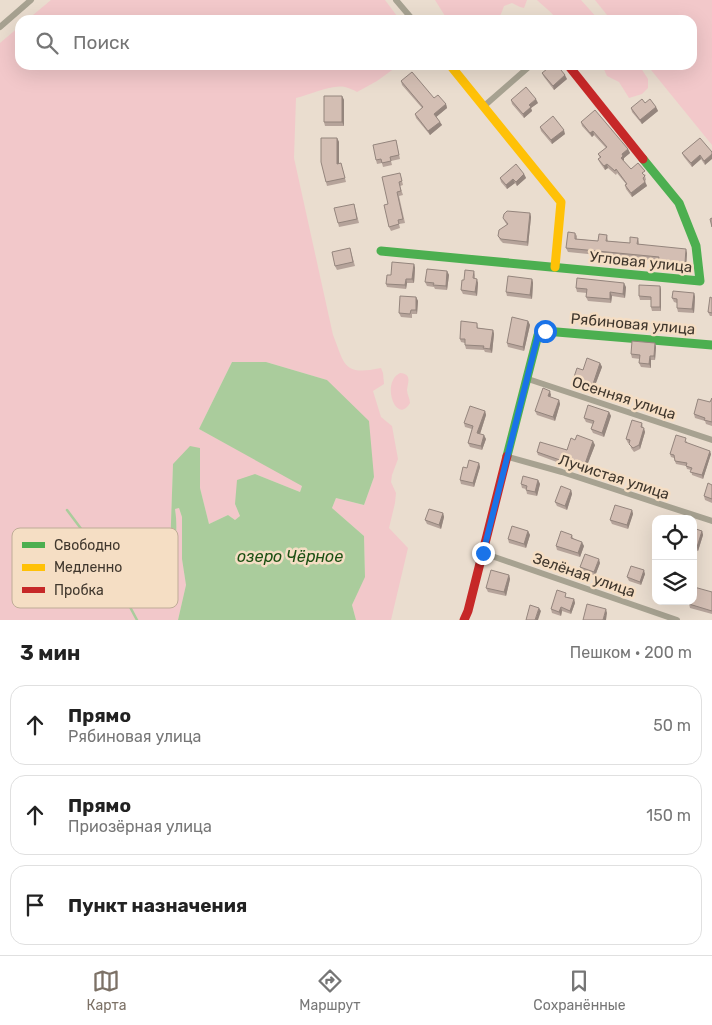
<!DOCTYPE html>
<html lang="ru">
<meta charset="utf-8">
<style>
:root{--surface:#fff;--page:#f2f2f2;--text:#222;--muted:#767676;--line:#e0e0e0;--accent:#7c7166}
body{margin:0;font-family:Rubik,sans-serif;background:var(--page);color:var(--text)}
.controls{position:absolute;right:15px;bottom:15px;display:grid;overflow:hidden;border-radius:10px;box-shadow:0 5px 20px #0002}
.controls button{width:45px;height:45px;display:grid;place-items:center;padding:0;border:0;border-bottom:1px solid var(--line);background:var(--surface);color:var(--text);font:25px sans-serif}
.stop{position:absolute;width:15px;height:15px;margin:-11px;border:4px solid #1a73e8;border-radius:50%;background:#fff}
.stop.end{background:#1a73e8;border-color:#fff;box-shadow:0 1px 5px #0008}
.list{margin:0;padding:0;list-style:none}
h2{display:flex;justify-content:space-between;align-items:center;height:65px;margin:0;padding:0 20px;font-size:21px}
h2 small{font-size:16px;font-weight:400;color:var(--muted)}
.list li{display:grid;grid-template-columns:32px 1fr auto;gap:15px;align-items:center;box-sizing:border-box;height:80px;margin:0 10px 10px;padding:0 10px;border:1px solid var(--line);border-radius:15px}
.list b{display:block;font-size:19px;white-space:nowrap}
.list p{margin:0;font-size:16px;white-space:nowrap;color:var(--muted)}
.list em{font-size:16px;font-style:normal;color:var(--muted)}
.icon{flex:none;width:28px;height:28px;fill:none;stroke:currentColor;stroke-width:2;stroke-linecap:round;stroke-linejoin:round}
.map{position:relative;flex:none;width:712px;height:620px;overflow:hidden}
.search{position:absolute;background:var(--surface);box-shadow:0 5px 20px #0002;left:15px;right:15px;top:15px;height:55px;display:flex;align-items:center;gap:12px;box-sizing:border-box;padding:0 18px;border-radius:15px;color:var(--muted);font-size:19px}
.sheet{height:335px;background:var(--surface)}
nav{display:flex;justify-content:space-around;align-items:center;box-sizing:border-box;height:70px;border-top:1px solid var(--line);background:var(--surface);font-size:14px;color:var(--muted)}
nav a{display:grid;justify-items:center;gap:2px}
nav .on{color:var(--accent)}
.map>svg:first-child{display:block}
.green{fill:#f2c8ca}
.water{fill:#aacc9c}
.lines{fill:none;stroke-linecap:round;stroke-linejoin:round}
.stream{stroke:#aacc9c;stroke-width:2.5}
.street{stroke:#a7a291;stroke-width:6}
.fast{stroke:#4caf50;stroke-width:9}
.slow{stroke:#ffc107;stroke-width:9}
.jam{stroke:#c62828;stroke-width:9}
.wall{fill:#b5a39a}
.shaded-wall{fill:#94857d}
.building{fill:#d3beb3;stroke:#94857d}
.route{stroke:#1a73e8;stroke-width:6}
.labels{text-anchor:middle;stroke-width:5;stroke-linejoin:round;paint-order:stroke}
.street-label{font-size:15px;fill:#40372d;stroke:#f5dec4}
.water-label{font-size:16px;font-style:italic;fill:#1c5013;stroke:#f5dec4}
.key{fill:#f5dec4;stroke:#bfac97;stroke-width:1}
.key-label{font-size:14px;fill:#40372d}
</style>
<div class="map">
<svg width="712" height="620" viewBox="0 0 712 620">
<rect width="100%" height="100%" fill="#eaddcf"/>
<path class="green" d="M51 0H385L400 20H27Z
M435 0H527L524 8 520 7 512 3 504 6 501 14 496 20H450L445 16Z
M537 0H581L599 20H557C551 11 544 7 537 0Z
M595 0H712V145L647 65H692V20H611Z
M20 26V65H399L377 81 357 92C354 90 349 88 345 87 331 84 310 95 296 98L294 158 333 335C345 365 343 376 381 368L383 373 384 384 373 391 381 417 392 426 398 459 392 475 391 482 396 493 395 503 389 528 408 548 391 620H356L352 605 365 576 364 536 332 508 336 498 364 505 374 477 327 380 266 362H232L199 429 302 485 300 492 255 474 235 504 240 516 235 520 228 515 209 524 200 488V448L173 464 170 551 163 604H166C170 573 180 540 175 509L179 508 182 517V559L186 585 178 620H0V43Z
M602 65H639L648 79V88L642 94 629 98 619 82 607 76Z
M400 373C412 374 408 382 407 390 407 394 410 399 410 403 397 426 380 383 400 373Z"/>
<path class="water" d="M232 362H266L327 380 369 421 374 477 364 505 336 498 332 508 364 536 365 577 352 605 356 620H178L186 585 182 559V517L179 508 175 509C180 540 170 573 166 604H163L170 551 173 464 190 446 200 448V488L209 524 228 515 235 520 240 516 235 504 237 480 255 474 300 492 302 486 199 429Z"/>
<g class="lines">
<path class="stream" d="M67 510 106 562 137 620"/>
<path class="street" d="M396 0 413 20
M0 27 31 0
M483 107 531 65
M528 379 712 440
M508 457 562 472 712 521
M483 553 677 620"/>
<path class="fast" d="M381 251 700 281 696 246 679 203 643 159
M507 456 538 335 545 331 712 345"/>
<path class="slow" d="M450 65 561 202 555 267"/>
<path class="jam" d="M568 65 643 159
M464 620 468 611 507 456"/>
</g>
<path class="wall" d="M542 73 567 79 554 90 544 77Z
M401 81 446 104 447 108 436 117 442 125 430 135 416 118 415 114 422 108 402 85Z
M342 96 344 100V126H325L324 122Z
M511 100 538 103 531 108 532 111 524 118 512 104Z
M645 103 656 107 658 111 642 124 632 112 631 108Z
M581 122 628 149 630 153 624 158V160L623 161 631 169 646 175 645 176 646 180 645 181 647 186 632 197 626 189 625 185 626 184 617 173 616 175 608 168 605 170 600 163 598 159 600 158 598 154 606 148 594 135 592 137 582 126Z
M540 127 565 134 552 144 541 131Z
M337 138 339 142V164L341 163 346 182 327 186 326 182Z
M700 138 705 165 701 159 692 167 684 157 682 153Z
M396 140 400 159 391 161 392 165 383 167 382 163 377 164 376 160Z
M524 174 526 178 517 186 515 183 507 189 501 182 500 178Z
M401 177 403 185 400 186 403 195 399 196 405 223 399 224 400 228 391 231 389 227 388 204Z
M354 204 359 223 339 227 338 223Z
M530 213 531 217 528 246 503 243 500 240 498 236 507 225 505 222 503 218Z
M575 233 577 236V239L598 241 607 235 608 241 630 243 638 238 639 242V244L687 253 686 267 660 265 658 261 568 252 566 248Z
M350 248 355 266 337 270 335 266Z
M414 264 415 268 414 283H407L406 289 387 287 386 284 391 275Z
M447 271 449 275 447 290 435 289 434 287 427 286 425 282Z
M474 271 475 275V278L478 283 477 296 463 294 461 290 464 280Z
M532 279 533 283 532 299 507 296 506 292Z
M660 286 661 290V311H652L651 307V300H640L639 296Z
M626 287 625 298 612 296 611 303 588 301 586 297 587 293 577 292 576 288Z
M694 293 695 297 694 313 678 312 677 308V303L674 302 672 298Z
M416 297 418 301 417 314H412V318L401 317 399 313Z
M712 298V316H710L708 312Z
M528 321 530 325 524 351 508 347 507 343Z
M477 323 478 328 493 330 494 334 492 353 485 352 484 350 466 349 465 345V343L461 342 460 339Z
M655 343 656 347 655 360H651V368L641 367 639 363 640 359 632 358 631 354Z
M600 363 602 367 594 388 575 381 574 377 583 370Z
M551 395 550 397 559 400 560 404 555 421 537 415 535 411Z
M712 398V426L706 424 705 421 695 418 694 414 710 402Z
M485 411 486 415 480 434 486 439 482 450 470 447 468 443 472 429 465 427 464 423Z
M609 412 611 416 604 437 593 433 591 429 593 424 586 422 584 418Z
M642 423 643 428 645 432 640 449 634 452 631 448 630 443H628L626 439Z
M575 440 595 445 586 468 583 467 581 471 538 455 537 452 567 450Z
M687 441V443L711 454 703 479 692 475 691 470 687 469 686 466 676 464 674 458 671 457 670 454Z
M479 463 480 467 474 487 461 484 460 480 467 468Z
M538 480 540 484 537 496 527 494 526 489 522 488 521 484Z
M712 485V503L705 500 704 496Z
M571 490 572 494 567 510 557 506 555 502Z
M632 510 633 514 628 529 612 524 610 520Z
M443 513 444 517 441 529 427 524 425 520Z
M693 528 702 531 703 535 698 551 693 549Z
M528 531 530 535 526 548 509 543 508 539Z
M572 535 573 538 584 546 580 557 557 550 556 546Z
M600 563 595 576 582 571 580 567Z
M645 574 641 585 629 581 627 577Z
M509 575 510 579 506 596 488 592 486 588Z
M712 592V614L690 608 689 604Z
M568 597 574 599 575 603 571 614 562 611 561 616 552 613 551 609Z"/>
<path class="shaded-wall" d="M565 75 567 79 554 90 553 86Z
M342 96 344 100V126L342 122Z
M536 99 538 103 531 108 532 111 524 118 523 114 529 105Z
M446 104 447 108 435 118 434 114Z
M656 107 658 111 642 124 640 120Z
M440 122 442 125 430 135 428 131Z
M564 130 565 134 552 144 551 140Z
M593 131 594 135 592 137 590 133Z
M337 138 339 142V168L337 164Z
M628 149 630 153 624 158V160L622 162 621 158 622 154Z
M712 154V159L705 165 704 161Z
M700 155 701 159 692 167 691 163Z
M607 164 608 168 605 170 604 166Z
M524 174 526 178 517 186 516 182Z
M513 179 515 183 507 189 506 185Z
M645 182 647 186 632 197 631 193Z
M530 213 531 217 528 246 527 242Z
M686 249 687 253 686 267 685 263Z
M414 264 415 268 414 283 412 279Z
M447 271 449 275 447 290 446 286Z
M406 279 407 283 406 289 405 285Z
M477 279 478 283 477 296 475 292Z
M532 279 533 283 532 299 530 295Z
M624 283 626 287 625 298 623 294Z
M660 286 661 290V311L660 307Z
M610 292 612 296 611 303 610 299Z
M694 293 695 297 694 313 692 309Z
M416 297 418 301 417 314 416 310Z
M528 321 530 325 524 351 523 347Z
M493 330 494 334 492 353 490 349Z
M655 343 656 347 655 360 654 356Z
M650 356 651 360V368L649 364Z
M600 363 602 367 594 388 593 384Z
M550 391 551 395 549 400 548 396Z
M559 400 560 404 555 421 553 417Z
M485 411 486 415 479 437 477 433Z
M609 412 611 416 604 437 602 433Z
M644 428 645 432 640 449 639 445Z
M484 435 486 439 482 450 481 446Z
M593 441 595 445 586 468 585 464Z
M710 451 711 454 703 479 702 475Z
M479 463 480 467 474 487 473 483Z
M581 463 583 467 581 471 580 467Z
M538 480 540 484 537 496 535 492Z
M571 490 572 494 567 510 565 506Z
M632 510 633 514 628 529 627 525Z
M443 513 444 517 441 529 439 525Z
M528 531 530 535 526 548 524 544Z
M702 531 703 535 698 551 697 547Z
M582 542 584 546 580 557 578 553Z
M599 559 600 563 595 576 594 572Z
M644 570 645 574 641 585 640 582Z
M509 575 510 579 506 596 504 592Z
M574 599 575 603 571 614 570 611Z
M561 607 562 611 561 616 559 612Z
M539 608 541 611 538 620H535Z
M606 609 607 613 606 620H603Z"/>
<path class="building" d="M552 65H557L565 75 553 86 542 73Z
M412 72 434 98 438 95 446 104 434 114 440 122 428 131 415 114 423 107 401 81Z
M526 87 536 99 529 105 531 107 523 114 511 100Z
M324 96H342V122H324Z
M642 99 645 103 650 99 656 107 640 120 631 108Z
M595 110 628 149 622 154 623 156 621 158 631 169 638 163 645 171 642 173 645 176 643 178 645 182 631 193 625 185 627 184 616 169 615 171 607 164 604 166 598 159 601 157 598 154 607 147 593 131 590 133 581 122Z
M553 116 564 130 551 140 540 127Z
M321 138H337V164L341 163 345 178 326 182 321 162Z
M700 138 712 152V154L704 161 700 155 691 163 682 153Z
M396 140 399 155 390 157 391 161 382 163 381 159 376 160 373 145Z
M516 164 524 174 516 182 513 179 506 185 500 178Z
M400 173 402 181 399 182 401 191 397 192 403 219 398 220 399 224 389 227 384 205 388 204 382 177Z
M354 204 357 219 338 223 334 208Z
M507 211 530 213 527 242 501 239 498 236 499 230 508 224 503 218 504 214Z
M712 218V227L710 219Z
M568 232 575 233V239L598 241 599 234 607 235 606 241 630 243V237L638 238 637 244 686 249 685 263 658 261 659 257 566 248Z
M350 248 353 262 335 266 332 252Z
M392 262 414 264 412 279H406L405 285 386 284 387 275H391Z
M427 269 447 271 446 286 433 285 434 283 425 282Z
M465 270 474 271 473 278 477 279 475 292 461 290 462 280H464Z
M508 276 532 279 530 295 506 292Z
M577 278 624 283 623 294 610 292V299L586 297 587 289 576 288Z
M639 285 660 286V307H651V297L639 296Z
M673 291 694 293 692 309 677 308V299L672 298Z
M400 296 416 297V310H411L410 314 399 313Z
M710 297 712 298V313L708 312Z
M512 317 528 321 523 347 507 343Z
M461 321 477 323V328L493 330 490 349 483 348 484 346 465 345V339H460Z
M632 341 655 343 654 356H650L649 364 639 363 640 355 631 354Z
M587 358 600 363 593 384 574 377 577 368 583 370Z
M543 388 550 391 548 396 559 400 553 417 535 411Z
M712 398V422L704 420 705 418 694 414 698 399 710 402Z
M588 405 609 412 602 433 591 429 594 421 584 418Z
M470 406 485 411 477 433 484 435 481 446 468 443 473 426 464 423Z
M632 420 642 423 641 427 644 428 639 445 633 448 629 444 630 440 626 439Z
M577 435 593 441 585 464 581 463 580 467 537 452 540 442 567 450 571 438 575 440Z
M676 435 686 438 685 442 710 451 702 475 690 472 692 468 686 466 687 463 675 461 674 455 670 454Z
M469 460 479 463 473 483 460 480 463 467 467 468Z
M523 476 538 480 535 492 526 490 527 486 521 484Z
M708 483 712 485V499L704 496Z
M561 486 571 490 565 506 555 502Z
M615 505 632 510 627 525 610 520Z
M429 509 443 513 439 525 425 520Z
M512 526 528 531 524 544 508 539Z
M693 528 702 531 697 547 693 546Z
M561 531 572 535 571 538 582 542 578 553 556 546Z
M585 554 599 559 594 572 580 567Z
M631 566 644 570 640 582 627 577Z
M491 570 509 575 504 592 486 588Z
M694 587 712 592V611L689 604 690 601H693V589Z
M557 590 566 593 565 597 574 599 570 611 561 607 559 612 551 609Z
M587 604 606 609 603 620H583Z
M530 605 539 608 535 620H526Z"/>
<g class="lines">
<path class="route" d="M483 553 538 335 545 331"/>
</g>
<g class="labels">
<g class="street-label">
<text transform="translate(641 262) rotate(6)" y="5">Угловая улица</text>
<text transform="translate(633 324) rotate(5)" y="5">Рябиновая улица</text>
<text transform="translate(624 398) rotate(18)" y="5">Осенняя улица</text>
<text transform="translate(614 477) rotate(18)" y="5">Лучистая улица</text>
<text transform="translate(584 575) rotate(19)" y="5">Зелёная улица</text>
</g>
<g class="water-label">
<text x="290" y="562">озеро Чёрное</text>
</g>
</g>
<rect x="12" y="528" width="166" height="80" rx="8" class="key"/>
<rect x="22" y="542" width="23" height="6" fill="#4caf50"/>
<rect x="22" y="564" width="23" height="7" fill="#ffc107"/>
<rect x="22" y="587" width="23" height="6" fill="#c62828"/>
<g class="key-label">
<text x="54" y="550">Свободно</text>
<text x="54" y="572">Медленно</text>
<text x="54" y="595">Пробка</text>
</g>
</svg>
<div class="controls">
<button><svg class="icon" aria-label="locate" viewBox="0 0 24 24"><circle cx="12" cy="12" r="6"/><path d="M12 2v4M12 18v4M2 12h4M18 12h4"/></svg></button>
<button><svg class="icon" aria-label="layers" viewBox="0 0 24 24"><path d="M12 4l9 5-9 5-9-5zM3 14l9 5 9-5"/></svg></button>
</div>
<div class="stop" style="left:545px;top:331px"></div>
<div class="stop end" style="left:483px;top:553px"></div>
<div class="search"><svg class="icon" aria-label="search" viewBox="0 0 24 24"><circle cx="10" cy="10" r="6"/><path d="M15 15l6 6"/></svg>Поиск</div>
</div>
<section class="sheet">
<h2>3 мин<small>Пешком · 200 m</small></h2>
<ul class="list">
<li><svg class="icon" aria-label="ahead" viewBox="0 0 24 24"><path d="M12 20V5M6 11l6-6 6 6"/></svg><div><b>Прямо</b><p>Рябиновая улица</p></div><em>50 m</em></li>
<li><svg class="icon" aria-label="ahead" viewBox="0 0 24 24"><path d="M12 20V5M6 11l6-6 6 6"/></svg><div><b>Прямо</b><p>Приозёрная улица</p></div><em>150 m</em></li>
<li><svg class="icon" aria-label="arrive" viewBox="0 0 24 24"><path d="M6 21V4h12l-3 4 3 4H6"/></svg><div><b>Пункт назначения</b></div></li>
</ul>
</section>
<nav>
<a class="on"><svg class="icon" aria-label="map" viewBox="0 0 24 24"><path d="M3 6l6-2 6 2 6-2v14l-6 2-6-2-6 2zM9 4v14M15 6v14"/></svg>Карта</a>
<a><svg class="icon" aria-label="directions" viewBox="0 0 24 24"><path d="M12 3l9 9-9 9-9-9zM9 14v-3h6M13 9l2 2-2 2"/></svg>Маршрут</a>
<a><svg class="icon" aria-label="saved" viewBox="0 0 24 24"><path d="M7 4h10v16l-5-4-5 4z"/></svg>Сохранённые</a>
</nav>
